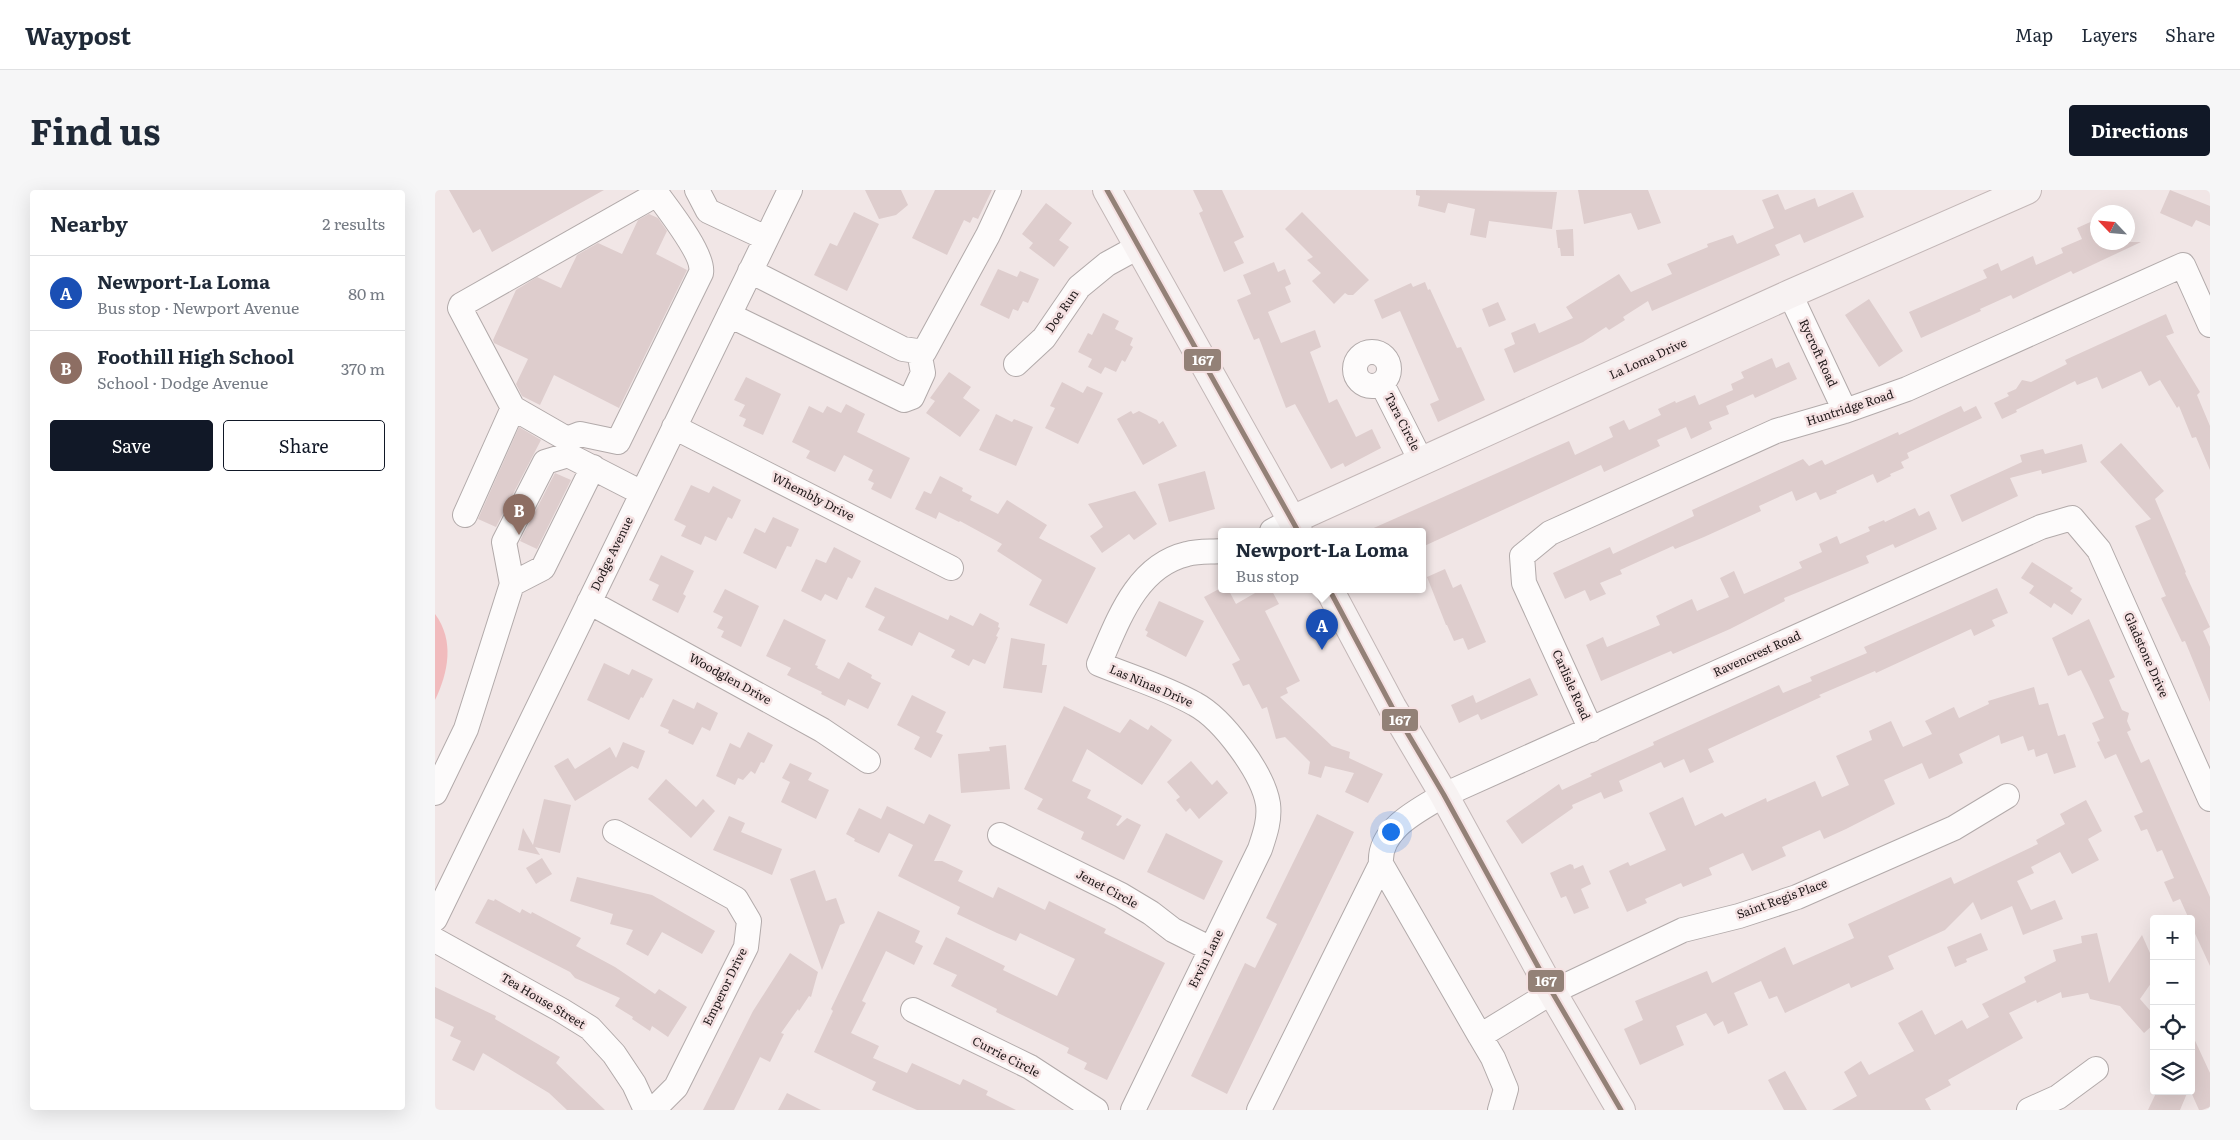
<!DOCTYPE html>
<meta charset="utf-8">
<style>
:root{--surface:#fff;--page:#f6f6f7;--text:#1f2937;--muted:#747a83;--line:#e0e1e3;--accent:#111827}
body{margin:0;font-family:Literata,serif;background:var(--page);color:var(--text)}
.controls{position:absolute;right:15px;bottom:15px;display:grid;overflow:hidden;border-radius:5px;box-shadow:0 5px 20px #0002}
.controls button{width:45px;height:45px;display:grid;place-items:center;padding:0;border:0;border-bottom:1px solid var(--line);background:var(--surface);color:var(--text);font:25px sans-serif}
.compass{position:absolute;left:1655px;top:15px;width:45px;height:45px;border-radius:50%;background:var(--surface);box-shadow:0 5px 20px #0002;rotate:296deg}
.you{position:absolute;left:955px;top:641px;width:18px;height:18px;margin:-12px;border:4px solid #fff;border-radius:50%;background:#1a73e8;box-shadow:0 0 0 8px #1a73e833}
.badge{display:grid;place-items:center;width:32px;height:32px;border-radius:50%;background:var(--accent);color:#fff;font-size:16px;font-weight:700}
.pin{position:absolute;translate:-50% -41px;filter:drop-shadow(0 1px 2px #0008)}
.pin::after{content:'';position:absolute;top:26px;width:18px;height:15px;background:inherit;clip-path:polygon(0 0,100% 0,50% 100%)}
.popup{position:absolute;left:783px;top:338px;width:208px;height:65px;box-sizing:border-box;display:grid;place-content:center;border-radius:5px;background:var(--surface);filter:drop-shadow(0 1px 4px #0005);font-size:16px;white-space:nowrap;color:var(--muted)}
.popup b{font-size:19px;color:var(--text)}
.popup::after{content:'';position:absolute;left:50%;top:100%;margin-left:-10px;border:10px solid transparent;border-top-color:var(--surface)}
.list{margin:0;padding:0;list-style:none}
h2{display:flex;justify-content:space-between;align-items:center;height:65px;margin:0;padding:0 20px;font-size:21px}
h2 small{font-size:16px;font-weight:400;color:var(--muted)}
.list li{display:grid;grid-template-columns:32px 1fr auto;gap:15px;align-items:center;box-sizing:border-box;height:75px;padding:0 20px;border-top:1px solid var(--line)}
.list b{display:block;font-size:19px;white-space:nowrap}
.list p{margin:0;font-size:16px;white-space:nowrap;color:var(--muted)}
.list em{font-size:16px;font-style:normal;color:var(--muted)}
.actions{display:flex;gap:10px;padding:15px 20px}
.actions a{flex:1;padding:11px 0;border:1px solid var(--accent);border-radius:5px;text-align:center;font-size:18px;color:var(--accent)}
.actions .main{background:var(--accent);color:#fff}
.icon{flex:none;width:28px;height:28px;fill:none;stroke:currentColor;stroke-width:2;stroke-linecap:round;stroke-linejoin:round}
.map{position:relative;flex:none;width:1775px;height:920px;overflow:hidden;border-radius:5px}
header{display:flex;align-items:center;gap:30px;box-sizing:border-box;height:70px;padding:0 25px;background:var(--surface);border-bottom:1px solid var(--line)}
header strong{font-size:24px}
nav{display:flex;gap:28px;margin-inline-start:auto;font-size:18px}
.intro{display:flex;align-items:center;justify-content:space-between;box-sizing:border-box;height:120px;padding:0 30px}
h1{margin:0;font-size:35px}
.button{padding:12px 22px;border-radius:5px;background:var(--accent);color:#fff;font-size:18px;font-weight:700}
main{display:flex;gap:30px;padding:0 30px}
aside{flex:1;background:var(--surface);border-radius:5px;box-shadow:0 5px 20px #0002}
.map>svg:first-child{display:block}
.green{fill:#f1bbbd}
.building{fill:#decdcd}
.lines{fill:none;stroke-linecap:round;stroke-linejoin:round}
.minor-casing{stroke:#b2aaaa;stroke-width:26}
.major-casing{stroke:#c3b7b7;stroke-width:30}
.minor{stroke:#fdfbfb;stroke-width:24}
.major{stroke:#f7f2f2;stroke-width:28}
.bus-1-casing{stroke:#f5e1e2;stroke-width:9}
.bus-1{stroke:#938177;stroke-width:5}
.labels{text-anchor:middle;stroke-width:5;stroke-linejoin:round;paint-order:stroke}
.street-label{font-size:12px;fill:#20191a;stroke:#f5e1e2}
.line-badge{stroke:#f5e1e2;stroke-width:2}
.badge-label{font-size:14px;text-anchor:middle;font-weight:bold;fill:#fff}
</style>
<header>
<strong>Waypost</strong>
<nav><a>Map</a><a>Layers</a><a>Share</a></nav>
</header>
<div class="intro"><h1>Find us</h1><a class="button">Directions</a></div>
<main>
<aside>
<h2>Nearby<small>2 results</small></h2>
<ul class="list">
<li><span class="badge" style="background:#1a4fb4">A</span><div><b>Newport-La Loma</b><p>Bus stop · Newport Avenue</p></div><em>80 m</em></li>
<li><span class="badge" style="background:#8d6e63">B</span><div><b>Foothill High School</b><p>School · Dodge Avenue</p></div><em>370 m</em></li>
</ul>
<div class="actions"><a class="main">Save</a><a>Share</a></div>
</aside>
<div class="map">
<svg width="1775" height="920" viewBox="0 0 1775 920">
<rect width="100%" height="100%" fill="#f1e6e6"/>
<path class="green" d="M0 424C20 451 13 483 0 510Z"/>
<path class="building" d="M14 0H169L57 62 45 39 38 43Z
M430 0H466L473 15 461 25 444 29Z
M500 0H557L543 29 538 27 535 33 529 30 512 65 477 48Z
M758 0H787L809 47 799 52 809 73 789 82 764 23 768 21Z
M981 0 1122 2 1117 39 1054 31 1051 48 1035 45 1040 19 1013 13 1010 23 983 16 985 6 981 5Z
M1143 0H1213L1226 33 1203 40 1196 23 1149 34Z
M1735 0 1775 16V36L1761 30 1757 37 1725 23Z
M1418 2 1429 27 1369 53 1365 44 1340 55 1345 65 1217 121 1213 111 1188 127 1190 130 1174 140 1171 137 1148 152 1079 183 1069 159 1080 154 1076 143 1100 133 1104 143 1138 128 1131 117 1184 84 1196 102 1237 84 1232 74 1273 57 1272 54 1298 45 1302 54 1339 38 1327 10 1343 4 1350 20 1380 8 1383 17Z
M611 13 637 33 624 50 634 57 619 77 594 58 598 53 587 44Z
M419 22 444 34 412 101 379 85 395 53 402 56Z
M867 22 934 90 918 105H913L910 103 899 114 877 91 886 83 872 70 878 67 850 39Z
M214 24 223 28 232 41 221 64 252 80 184 218 119 185 105 215 87 206 81 194 93 169 59 153 58 150 81 100 102 87 126 98 142 65 163 53 187 64 203 30Z
M1662 29V52H1706L1638 84 1636 81 1578 109 1576 105 1545 119 1546 121 1486 148 1474 122 1552 88 1548 80 1563 73 1566 81 1598 66 1601 75 1628 63 1626 58 1647 49 1642 38Z
M1138 39 1139 66H1126L1125 58H1123L1121 40Z
M839 72 843 82 850 79 856 94 850 97 856 112 833 122 846 153 880 140 886 157 875 162 894 213 902 209 921 247 937 239 946 258 910 277 908 273 896 279 860 214 851 218 824 148 819 150 802 110 816 104 808 85Z
M563 79 582 87 585 81 604 89 593 113 588 111 583 121 578 119 574 129 545 115Z
M990 92 993 100 995 99 1022 158 1026 157 1050 210 1003 232 995 214 1004 210 965 121 947 129 939 110 976 93 978 97Z
M1434 109 1468 161 1444 177 1410 125Z
M1063 112 1071 130 1054 137 1047 119Z
M668 123 684 131 680 139 698 148 695 155 698 157 690 172 687 170 681 182 670 177 666 184 653 177 657 169 643 162 653 143 657 145Z
M1731 124 1739 143 1731 146 1765 202 1762 205 1775 236V280L1761 247 1757 248 1744 216 1742 218 1725 190 1714 196 1706 181 1667 199 1662 187 1642 195 1640 191 1581 220 1582 222 1567 229 1559 213 1574 206 1572 203 1581 199 1587 190 1596 192 1632 174 1630 170Z
M1337 168 1341 178 1354 172 1362 189 1320 208 1318 204 1291 216 1294 224 1274 232 1277 239 1256 249 1251 237 1222 250 1225 256 1169 282 1166 275 987 357V341H932L1134 251 1140 265 1178 247 1174 237 1189 230 1194 240 1226 225 1223 219 1240 211 1241 213 1260 205 1264 215 1298 200 1296 194 1309 188 1306 182Z
M514 182 536 197 528 208 545 220 525 247 491 223 500 211 495 208Z
M311 187 346 204 328 245 308 236 311 229 304 226 310 215 299 210Z
M627 192 648 203 652 196 668 203 643 254 610 238 620 218 615 216Z
M411 214 430 224 422 242 475 268 456 309 436 299 439 293 433 290 438 280 409 265 400 282 371 268 375 261 357 252 374 216 388 223 392 216 406 223Z
M1526 216 1529 222 1541 216 1547 228 1472 263 1474 268 1466 272 1469 278 1455 284 1456 286 1442 293 1438 284 1401 301 1402 303 1385 310 1381 302 1361 311 1357 301 1324 316 1326 321 1269 347 1240 359 1238 356 1185 380 1187 384 1165 393 1171 404 1155 411 1150 400 1130 409 1118 383 1175 357 1178 364 1259 326 1257 320 1368 269 1374 276 1387 270 1390 275 1463 242 1464 245Z
M696 221 698 224 704 221 722 230 724 234 728 231 742 256 708 275 682 229Z
M561 224 577 232 579 229 598 237 581 276 544 260Z
M84 237 106 250 61 337 43 329Z
M1686 253 1729 301 1720 309 1751 382 1750 383 1775 437 1768 441 1775 457V512L1750 451 1747 452 1726 408 1731 406 1700 336 1716 329 1665 272Z
M1647 254 1652 272 1607 284 1606 280 1575 288 1583 306 1527 332 1515 305 1587 272 1585 265 1608 259 1610 264Z
M770 281 780 319 734 332 723 294Z
M120 283 136 290 102 359 85 351Z
M505 286 528 298 527 301 537 306 535 310 563 324 572 310 612 335 604 348 661 378 632 434 594 415 607 390 562 361 567 354 525 331 524 332 504 322 501 329 480 319 489 301 496 304Z
M256 295 274 303 278 296 306 310 297 329 293 327 281 351 270 346 266 355 246 346 251 336 239 330Z
M700 301 722 334 699 350 694 344 667 363 655 346 668 337 653 314Z
M1480 318 1484 326 1494 321 1502 339 1460 358 1458 354 1431 366 1434 373 1349 408 1350 411 1295 439 1238 464 1236 461 1166 491 1151 455 1168 447 1172 457 1225 435 1221 426 1257 409 1262 421 1294 407 1285 388 1299 381 1309 404 1367 378 1364 372 1387 362 1384 354 1402 346 1405 354 1435 341 1433 337 1449 330 1450 332Z
M338 327 364 339 356 357 352 356 341 379 308 363 320 338 330 343Z
M399 357 426 371 417 389 413 387 402 410 390 404 386 411 366 401 381 369 391 373Z
M226 365 259 381 248 404 251 406 243 423 217 410 224 395 214 390Z
M1597 372 1638 398 1635 401 1647 409 1637 425 1619 413 1616 418 1594 403 1599 396 1586 388Z
M1010 379 1018 398 1026 394 1051 452 1033 460 1028 448 1019 451 1012 435H1011L992 387Z
M440 397 513 430 515 425 538 436 545 423 564 433 563 437 565 438 561 446 563 447 550 474 538 469 534 476 516 467 520 460 484 442 477 456 443 440 450 427 430 417Z
M1562 398 1573 423 1557 430 1560 436 1539 446 1536 439 1441 483 1440 481 1384 505 1386 507 1273 559 1279 572 1255 583 1249 569 1229 578 1226 572 1184 591 1188 601 1169 609 1166 602 1137 615 1138 618 1087 654 1071 631 1124 594 1127 600 1157 586 1155 584 1219 555 1218 552 1344 495 1348 503 1377 491 1375 487 1432 463 1429 457Z
M290 399 324 416 306 457 286 447 289 441 282 438 288 427 278 422Z
M784 399H793L801 414 827 399H836L844 414 830 421 865 491 851 498 853 503 845 507 897 556 915 562 914 568 948 584 933 613 910 602 919 583 890 576 886 588 873 584 875 572 850 547 841 549 832 517 827 519 814 494 808 496 797 474 805 470 769 407Z
M724 411 769 431 751 467 711 446 713 442 710 440Z
M349 429 391 450 380 475 383 476 382 478 404 489 413 472 437 485 436 488 446 493 433 519 413 509 410 516 386 504 387 502 352 485 356 478 331 466Z
M1654 429 1680 487 1674 490 1687 520 1694 523 1692 531 1696 540 1692 542 1706 573 1714 569 1775 707V776L1756 735V729H1754L1745 709 1738 712 1729 692 1739 688 1727 660 1722 662 1712 639 1706 641 1699 626 1708 622 1681 564 1670 569 1662 552 1665 551 1657 533 1669 528 1655 498 1646 480 1633 486 1617 448Z
M576 448 610 454 607 475H612L607 503 568 498Z
M169 473 194 485 197 479 218 489 208 508 206 507 194 530 152 510Z
M1095 488 1103 505 1046 530 1043 524 1024 533 1016 515 1038 505 1041 513Z
M1599 497 1604 515 1613 513 1623 546 1630 544 1641 577 1619 584 1612 563 1601 567 1599 559 1593 561 1588 546 1566 554 1564 545 1524 564 1528 573 1494 589 1487 573 1449 590 1460 614 1411 639 1389 649 1385 640 1347 657 1351 666 1317 681 1308 663 1274 678 1277 685 1248 697 1246 693 1210 709 1212 713 1192 722 1174 681 1193 672 1195 676 1231 660 1214 623 1248 607 1260 636 1287 623 1290 627 1331 608 1332 612 1380 591 1387 607 1414 595 1401 566 1437 550 1434 541 1456 531 1468 557 1497 544 1490 531 1519 517 1524 528 1554 514 1553 511Z
M477 505 511 522 501 542 508 545 496 568 479 559 485 547 462 535Z
M238 509 259 519 262 512 283 523 275 541 267 537 258 555 233 543 234 540 225 536Z
M629 516 685 543 695 529 713 540 716 535 737 550 707 595 652 559 637 591 656 600 652 608 687 626 681 635 683 636 692 628 706 635 689 670 646 649 649 642 602 619 608 609 589 599Z
M313 542 338 555 329 573 326 572 320 584 316 581 308 590 303 588 300 595 281 586 295 553 305 558Z
M188 552 210 561 203 579 197 576 140 611 119 576 133 568 140 579 175 557 181 568Z
M571 555 575 599 526 603 523 564 555 561 554 557Z
M756 571 777 595 782 590 793 603 764 629 755 618 751 622 741 610 745 607 732 592Z
M355 573 377 583 373 590 394 600 381 629 346 612 355 592 347 588Z
M231 589 261 617 268 609 280 621 256 648 213 609Z
M109 609 136 615 125 663 100 657 105 665 83 660 88 638 98 655Z
M1651 610 1667 641 1653 649 1664 670 1637 684 1625 662 1596 677 1599 683 1582 691 1596 720 1620 710 1628 729 1588 745 1577 716 1546 730 1538 712 1510 740 1453 766 1459 779 1416 798 1414 793 1350 823 1342 806 1334 809 1326 791 1299 803 1313 835 1293 844 1288 831 1279 836 1271 823 1241 836 1249 855 1205 875 1189 839 1208 830 1200 811 1272 781 1277 793 1350 757 1358 775 1419 748 1413 734 1516 687 1519 694 1603 654 1601 650 1630 634 1625 624Z
M452 616 489 634 494 624 516 635 499 671H507L528 681 523 691 558 708 563 697 610 720 614 711 671 739 669 743 730 773 672 890 649 879 652 873 632 863 634 858 561 822 562 819 516 796 522 785 498 774 511 747 570 776 568 780 622 806 640 769 585 743 581 751 562 743 522 724 525 717 463 686 478 655 454 643 444 663 419 651 420 649 411 644 424 618 446 629Z
M882 624 919 642 792 904 756 886 810 773 820 778 842 734 831 728Z
M294 626 310 633 306 642 347 659 337 685 278 660Z
M731 643 788 671 769 710 712 682Z
M107 668 117 684 101 694 91 678Z
M1135 674 1138 675 1139 679 1148 675 1156 694 1146 699 1154 718 1139 724 1131 706 1126 708 1115 683Z
M380 680 391 711 401 708 410 733 405 735 387 780 355 689Z
M142 687 217 705 280 741 267 764 227 742 213 766 191 754 198 740 175 734 178 724 135 711Z
M53 709 59 711 60 709 85 723 87 719 96 724 97 722 146 748 141 756 180 777 220 804 224 799 252 817 233 847 217 836 215 841 197 829 198 827 180 816 185 808 140 788 135 782 40 733Z
M443 721 485 741 480 752 488 756 479 775 451 761 427 811 431 813 416 843 444 856 438 868 472 883 477 873 525 895 528 889 553 901 551 905 581 920H482L437 900 441 892 379 862 398 821 396 819Z
M1546 743 1553 760 1531 769 1532 772 1520 777 1512 757Z
M1662 743 1674 793 1707 745 1719 772V789L1705 809 1719 825V834L1709 843 1685 816 1655 809 1653 803 1627 808 1626 802 1602 813 1601 810 1574 823 1588 848 1513 890 1516 895 1490 909 1496 920H1397L1422 906 1409 882 1426 871 1434 885 1479 861 1463 833 1487 820 1500 845 1527 830 1532 839 1554 827 1547 814 1591 792 1589 787 1621 771 1618 760 1647 753 1646 746Z
M355 763 383 782 376 807 374 806 364 821 363 819 346 843 349 844 335 872 325 867 299 920H268L318 821Z
M0 797 61 826 60 829 125 867 121 873 170 920H132L114 903 48 863 39 881 17 870 26 851 15 846 19 837 0 828Z
M1756 842 1775 883V917L1767 920H1764L1756 902Z
M1350 881 1372 920H1349L1333 890Z
M1722 901H1753L1745 920H1713Z
M352 903 386 920H343Z"/>
<g class="lines">
<g class="minor-casing">
<path id="minor" d="M262 0 273 21 331 48
M222 4C233 19 270 66 266 83L183 252 145 244 132 249 78 218 25 118 26 115Z
M315 81 468 159 489 162 553 45 574 0
M1355 104 1410 221
M294 125 469 210 477 207 488 183 484 161
M920 179a17 17 0 1 1 34 0a17 17 0 1 1-34 0Z
M581 174 609 148 644 97 672 74 703 57
M947 194 986 271
M239 237 516 378
M30 325 78 218
M837 341 857 330
M77 394 108 378 158 277
M154 412 387 540 433 571
M1156 540 1089 393 1087 366 1115 343 1341 241 1410 221 1472 199 1748 75 1775 135
M0 603 31 539 77 394 69 352 110 272 133 265 207 303
M1572 606 1519 638 1362 707 1304 726 1248 740 1117 802 1045 846 946 674C943 639 984 620 1009 605L1606 337 1637 328 1664 360 1775 609
M180 642 301 709 314 731 311 757 241 897 218 920
M565 645 686 705 716 723 738 740 776 759
M0 729 355 0
M0 750 126 820 155 838 179 864 199 894 211 920
M478 820 595 877 661 920
M1045 846 1058 868 1071 899 1065 920
M698 920 825 659C830 644 835 630 833 614 828 583 788 529 760 514 730 497 696 487 664 474 683 431 701 376 752 364 763 361 776 362 787 361
M824 920 946 674
M1594 920 1623 907 1661 879"/>
</g>
<g class="major-casing">
<path id="major" d="M672 0 863 341
M857 330 1355 104 1592 0
M894 399 957 517 1009 605 1117 802 1186 920"/>
</g>
<use href="#minor" class="minor"/>
<use href="#major" class="major"/>
<g class="bus-1-casing">
<path id="bus-1" d="M672 0 863 341
M894 399 957 517 1009 605 1117 802 1186 920"/>
</g>
<use href="#bus-1" class="bus-1"/>
</g>
<g class="labels">
<g class="street-label">
<text transform="translate(627 121) rotate(-56)" y="4">Doe Run</text>
<text transform="translate(1383 163) rotate(65)" y="4">Rycroft Road</text>
<text transform="translate(1213 169) rotate(-24)" y="4">La Loma Drive</text>
<text transform="translate(1415 218) rotate(-18)" y="4">Huntridge Road</text>
<text transform="translate(967 232) rotate(63)" y="4">Tara Circle</text>
<text transform="translate(378 307) rotate(27)" y="4">Whembly Drive</text>
<text transform="translate(177 364) rotate(-64)" y="4">Dodge Avenue</text>
<text transform="translate(1322 464) rotate(-24)" y="4">Ravencrest Road</text>
<text transform="translate(1711 465) rotate(66)" y="4">Gladstone Drive</text>
<text transform="translate(295 489) rotate(29)" y="4">Woodglen Drive</text>
<text transform="translate(1136 495) rotate(66)" y="4">Carlisle Road</text>
<text transform="translate(716 496) rotate(23)" y="4">Las Ninas Drive</text>
<text transform="translate(672 699) rotate(28)" y="4">Jenet Circle</text>
<text transform="translate(1347 709) rotate(-20)" y="4">Saint Regis Place</text>
<text transform="translate(771 769) rotate(-64)" y="4">Ervin Lane</text>
<text transform="translate(290 797) rotate(-64)" y="4">Emperor Drive</text>
<text transform="translate(108 811) rotate(31)" y="4">Tea House Street</text>
<text transform="translate(571 867) rotate(27)" y="4">Currie Circle</text>
</g>
</g>
<g class="line-badge">
<rect x="748" y="158" width="39" height="24" rx="5" fill="#938177"/>
<rect x="946" y="518" width="38" height="24" rx="5" fill="#938177"/>
<rect x="1092" y="779" width="38" height="24" rx="5" fill="#938177"/>
</g>
<g class="badge-label">
<text x="768" y="175">167</text>
<text x="965" y="535">167</text>
<text x="1111" y="796">167</text>
</g>
</svg>
<div class="controls">
<button>+</button>
<button>−</button>
<button><svg class="icon" aria-label="locate" viewBox="0 0 24 24"><circle cx="12" cy="12" r="6"/><path d="M12 2v4M12 18v4M2 12h4M18 12h4"/></svg></button>
<button><svg class="icon" aria-label="layers" viewBox="0 0 24 24"><path d="M12 4l9 5-9 5-9-5zM3 14l9 5 9-5"/></svg></button>
</div>
<svg class="compass" viewBox="-18 -18 36 36"><path d="M0-13l5 13h-10z" fill="#e53935"/><path d="M0 13l5-13h-10z" fill="#747a83"/></svg>
<div class="you"></div>
<div class="pin badge" style="left:887px;top:460px;background:#1a4fb4">A</div>
<div class="popup"><b>Newport-La Loma</b>Bus stop</div>
<div class="pin badge" style="left:84px;top:345px;background:#8d6e63">B</div>
</div>
</main>
